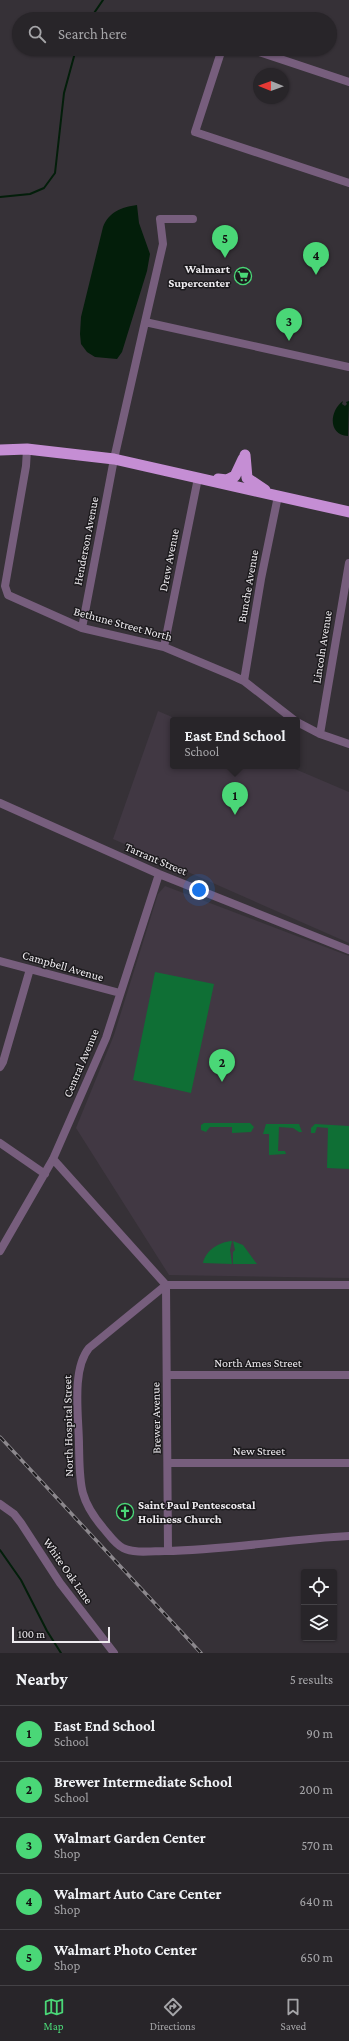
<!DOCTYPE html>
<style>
:root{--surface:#282529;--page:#343135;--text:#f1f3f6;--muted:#a5a5a8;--line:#444246;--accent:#4ad777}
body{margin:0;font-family:"Crimson Pro",serif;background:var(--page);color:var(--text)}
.controls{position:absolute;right:12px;bottom:12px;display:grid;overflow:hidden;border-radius:4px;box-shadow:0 1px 3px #0004}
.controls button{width:36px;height:36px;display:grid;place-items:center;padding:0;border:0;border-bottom:1px solid var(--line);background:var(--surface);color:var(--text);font:20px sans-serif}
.compass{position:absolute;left:253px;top:68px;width:36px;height:36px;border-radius:50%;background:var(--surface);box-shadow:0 1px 3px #0004;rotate:271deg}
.scale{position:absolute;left:12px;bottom:10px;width:98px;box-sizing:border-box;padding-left:4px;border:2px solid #efecf0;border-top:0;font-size:11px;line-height:14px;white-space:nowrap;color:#efecf0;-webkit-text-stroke:3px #1c1a1d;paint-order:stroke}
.you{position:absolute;left:199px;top:890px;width:14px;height:14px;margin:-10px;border:3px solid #fff;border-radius:50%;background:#1a73e8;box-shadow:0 0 0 6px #1a73e833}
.badge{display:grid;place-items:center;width:26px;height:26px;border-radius:50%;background:var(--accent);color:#111;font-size:13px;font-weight:700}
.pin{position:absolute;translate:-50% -33px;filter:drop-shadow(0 1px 2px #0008)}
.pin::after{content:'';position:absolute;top:21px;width:14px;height:12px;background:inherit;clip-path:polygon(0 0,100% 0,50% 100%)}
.popup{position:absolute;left:170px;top:717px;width:130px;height:52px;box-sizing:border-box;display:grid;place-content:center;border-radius:4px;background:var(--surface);filter:drop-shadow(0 1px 3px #0005);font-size:13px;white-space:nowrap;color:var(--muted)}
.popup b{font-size:15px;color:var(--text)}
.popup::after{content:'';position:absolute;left:50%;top:100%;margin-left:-8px;border:8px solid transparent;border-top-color:var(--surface)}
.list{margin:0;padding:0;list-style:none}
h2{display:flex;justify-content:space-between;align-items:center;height:52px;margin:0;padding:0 16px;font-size:17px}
h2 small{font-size:13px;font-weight:400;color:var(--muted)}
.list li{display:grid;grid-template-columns:26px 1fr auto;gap:12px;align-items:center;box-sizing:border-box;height:56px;padding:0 16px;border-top:1px solid var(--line)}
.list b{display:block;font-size:15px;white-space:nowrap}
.list p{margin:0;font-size:13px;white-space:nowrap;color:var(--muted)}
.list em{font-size:13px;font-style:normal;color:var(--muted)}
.icon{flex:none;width:22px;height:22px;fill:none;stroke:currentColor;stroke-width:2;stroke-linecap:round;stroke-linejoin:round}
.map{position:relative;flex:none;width:349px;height:1653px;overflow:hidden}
.search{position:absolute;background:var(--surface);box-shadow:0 1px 3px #0004;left:12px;right:12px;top:12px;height:44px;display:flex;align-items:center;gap:10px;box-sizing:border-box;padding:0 14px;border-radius:22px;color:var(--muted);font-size:15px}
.sheet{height:332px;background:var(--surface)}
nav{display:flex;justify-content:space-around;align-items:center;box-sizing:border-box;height:56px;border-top:1px solid var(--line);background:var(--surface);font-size:11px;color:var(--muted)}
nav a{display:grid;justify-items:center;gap:2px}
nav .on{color:var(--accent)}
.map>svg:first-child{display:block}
.built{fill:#413843}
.green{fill:#0f6f35}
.water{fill:#031e0a}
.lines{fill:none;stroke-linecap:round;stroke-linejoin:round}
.stream{stroke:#031e0a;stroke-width:2}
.minor{stroke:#775e7d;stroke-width:8}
.trunk{stroke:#c58ed4;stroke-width:11}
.rail-casing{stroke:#8c888d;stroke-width:3.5}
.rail{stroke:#1c1a1d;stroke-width:2;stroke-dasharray:6;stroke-linecap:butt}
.labels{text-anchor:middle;stroke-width:3;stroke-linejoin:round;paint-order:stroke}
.poi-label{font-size:12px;font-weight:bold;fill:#efecf0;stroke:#1c1a1d;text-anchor:end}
.street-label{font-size:12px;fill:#efecf0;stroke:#1c1a1d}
</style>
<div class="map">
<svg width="349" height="1653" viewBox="0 0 349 1653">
<rect width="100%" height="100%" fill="#363137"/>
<path class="built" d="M158 711 179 720H173V766H288L349 792V943L113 839Z
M165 886 349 956V1278L169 1275 76 1128 114 1035 158 894Z"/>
<path class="green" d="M155 972 214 984 191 1093 133 1080Z
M204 1123H250L254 1127 251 1132 232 1133V1127H210L206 1132 201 1130V1125Z
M266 1124H299L302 1132H299L293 1128 279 1127 278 1151H285L286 1154 269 1155V1134H263Z
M315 1124 349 1126V1169L327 1168 328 1128 317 1127 315 1133H311V1128Z
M232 1241 230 1250 232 1264 203 1263C206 1250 219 1242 232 1241Z
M233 1241 243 1245 257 1264H233V1252L235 1250Z"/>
<path class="water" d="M137 205 139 223 150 254 147 271 122 352 117 359 95 357 87 352 81 344 80 334 81 317 103 227C109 212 121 207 137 205Z
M343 401 342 404 345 406 347 404 346 402 349 401 348 436C327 435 330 410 343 401Z"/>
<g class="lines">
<path class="stream" d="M90 19 103 0
M0 197 30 194 44 188 55 173 64 93 76 49
M0 1550 21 1580 47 1631 61 1653"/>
<path class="minor" d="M222 49 195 132 349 183
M250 49 349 82
M145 322 163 244 160 219H193
M27 449 26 466 5 586 8 595 82 628 164 647 231 675 244 681 294 720
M82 628 114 459 145 322 349 367
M164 647 198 478
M244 681 261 579 278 496
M297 722 320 734 349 744
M320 734 349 563
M0 803 159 874 349 950
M0 961 120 993
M0 1067 3 1062 30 969
M0 1143 45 1174
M53 1159 166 1285 168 1551
M0 1251 53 1159 106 1038 159 874
M349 1285H166L89 1348C71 1370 79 1418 79 1445 80 1483 78 1499 104 1529 110 1536 115 1544 123 1548 134 1554 153 1551 165 1551 227 1550 288 1539 349 1536
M167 1375H349
M168 1463H349
M0 1504 14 1514 21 1523 60 1583 114 1653"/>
<path class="trunk" d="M0 450 27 449 114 459 349 512
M245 455 247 478 265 490
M218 479 227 480 235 476 243 459"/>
<g class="rail-casing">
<path id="rail" d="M0 1437 201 1653"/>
</g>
<use href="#rail" class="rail"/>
</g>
<defs>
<g id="supermarket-ring" transform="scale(0.9)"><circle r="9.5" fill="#1c1a1d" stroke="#4ad777" stroke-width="1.5"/><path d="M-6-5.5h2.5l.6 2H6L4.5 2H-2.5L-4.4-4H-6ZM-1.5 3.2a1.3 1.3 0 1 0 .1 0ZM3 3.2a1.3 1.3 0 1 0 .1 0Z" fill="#4ad777"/></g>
<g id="church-ring" transform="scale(0.9)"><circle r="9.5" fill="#1c1a1d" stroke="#4ad777" stroke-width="1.5"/><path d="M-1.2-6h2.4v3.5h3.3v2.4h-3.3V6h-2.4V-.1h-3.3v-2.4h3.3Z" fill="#4ad777"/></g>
</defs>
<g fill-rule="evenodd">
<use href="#supermarket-ring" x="243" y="276"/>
<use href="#church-ring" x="125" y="1512"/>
</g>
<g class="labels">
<g class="poi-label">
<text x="230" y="273">Walmart<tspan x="230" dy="14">Supercenter</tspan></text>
<text x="138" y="1509" text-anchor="start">Saint Paul Pentescostal<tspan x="138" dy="14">Holiness Church</tspan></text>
</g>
<g class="street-label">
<text transform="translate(86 541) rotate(-79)" y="4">Henderson Avenue</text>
<text transform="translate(169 560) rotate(-79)" y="4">Drew Avenue</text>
<text transform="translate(248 586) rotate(-80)" y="4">Bunche Avenue</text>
<text transform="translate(123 624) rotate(15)" y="4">Bethune Street North</text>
<text transform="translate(322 647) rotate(-81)" y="4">Lincoln Avenue</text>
<text transform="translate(156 859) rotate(23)" y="4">Tarrant Street</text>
<text transform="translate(63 966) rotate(16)" y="4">Campbell Avenue</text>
<text transform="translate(81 1063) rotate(-67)" y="4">Central Avenue</text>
<text x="258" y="1367">North Ames Street</text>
<text transform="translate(156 1418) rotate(-91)" y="4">Brewer Avenue</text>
<text transform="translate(68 1426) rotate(-91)" y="4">North Hospital Street</text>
<text x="259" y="1455">New Street</text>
<text transform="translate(68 1571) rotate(55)" y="4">White Oak Lane</text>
</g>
</g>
</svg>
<div class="controls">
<button><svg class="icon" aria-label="locate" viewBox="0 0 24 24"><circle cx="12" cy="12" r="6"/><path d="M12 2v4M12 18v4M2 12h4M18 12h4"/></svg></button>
<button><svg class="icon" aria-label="layers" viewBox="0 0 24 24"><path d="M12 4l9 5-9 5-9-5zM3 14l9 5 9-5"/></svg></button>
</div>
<svg class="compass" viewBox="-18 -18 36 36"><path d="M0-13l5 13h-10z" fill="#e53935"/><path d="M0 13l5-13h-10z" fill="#a5a5a8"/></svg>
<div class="scale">100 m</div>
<div class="you"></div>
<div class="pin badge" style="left:235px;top:815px">1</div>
<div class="popup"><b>East End School</b>School</div>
<div class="pin badge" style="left:222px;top:1082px">2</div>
<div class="pin badge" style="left:289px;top:341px">3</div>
<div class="pin badge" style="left:316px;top:275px">4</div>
<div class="pin badge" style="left:225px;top:258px">5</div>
<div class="search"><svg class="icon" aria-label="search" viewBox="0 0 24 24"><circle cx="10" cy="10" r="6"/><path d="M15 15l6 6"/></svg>Search here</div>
</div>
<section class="sheet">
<h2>Nearby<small>5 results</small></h2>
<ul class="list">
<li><span class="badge">1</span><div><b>East End School</b><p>School</p></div><em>90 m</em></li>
<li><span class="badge">2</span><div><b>Brewer Intermediate School</b><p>School</p></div><em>200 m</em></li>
<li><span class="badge">3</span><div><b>Walmart Garden Center</b><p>Shop</p></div><em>570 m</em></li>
<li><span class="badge">4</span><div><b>Walmart Auto Care Center</b><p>Shop</p></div><em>640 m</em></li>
<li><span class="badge">5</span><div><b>Walmart Photo Center</b><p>Shop</p></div><em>650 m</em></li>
</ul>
</section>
<nav>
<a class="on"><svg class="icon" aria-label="map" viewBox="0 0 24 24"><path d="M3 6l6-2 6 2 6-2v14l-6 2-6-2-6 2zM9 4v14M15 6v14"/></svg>Map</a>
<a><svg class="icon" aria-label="directions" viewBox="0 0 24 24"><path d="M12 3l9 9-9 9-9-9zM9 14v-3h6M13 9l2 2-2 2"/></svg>Directions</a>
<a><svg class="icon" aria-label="saved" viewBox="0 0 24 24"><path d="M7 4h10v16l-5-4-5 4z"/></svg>Saved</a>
</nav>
